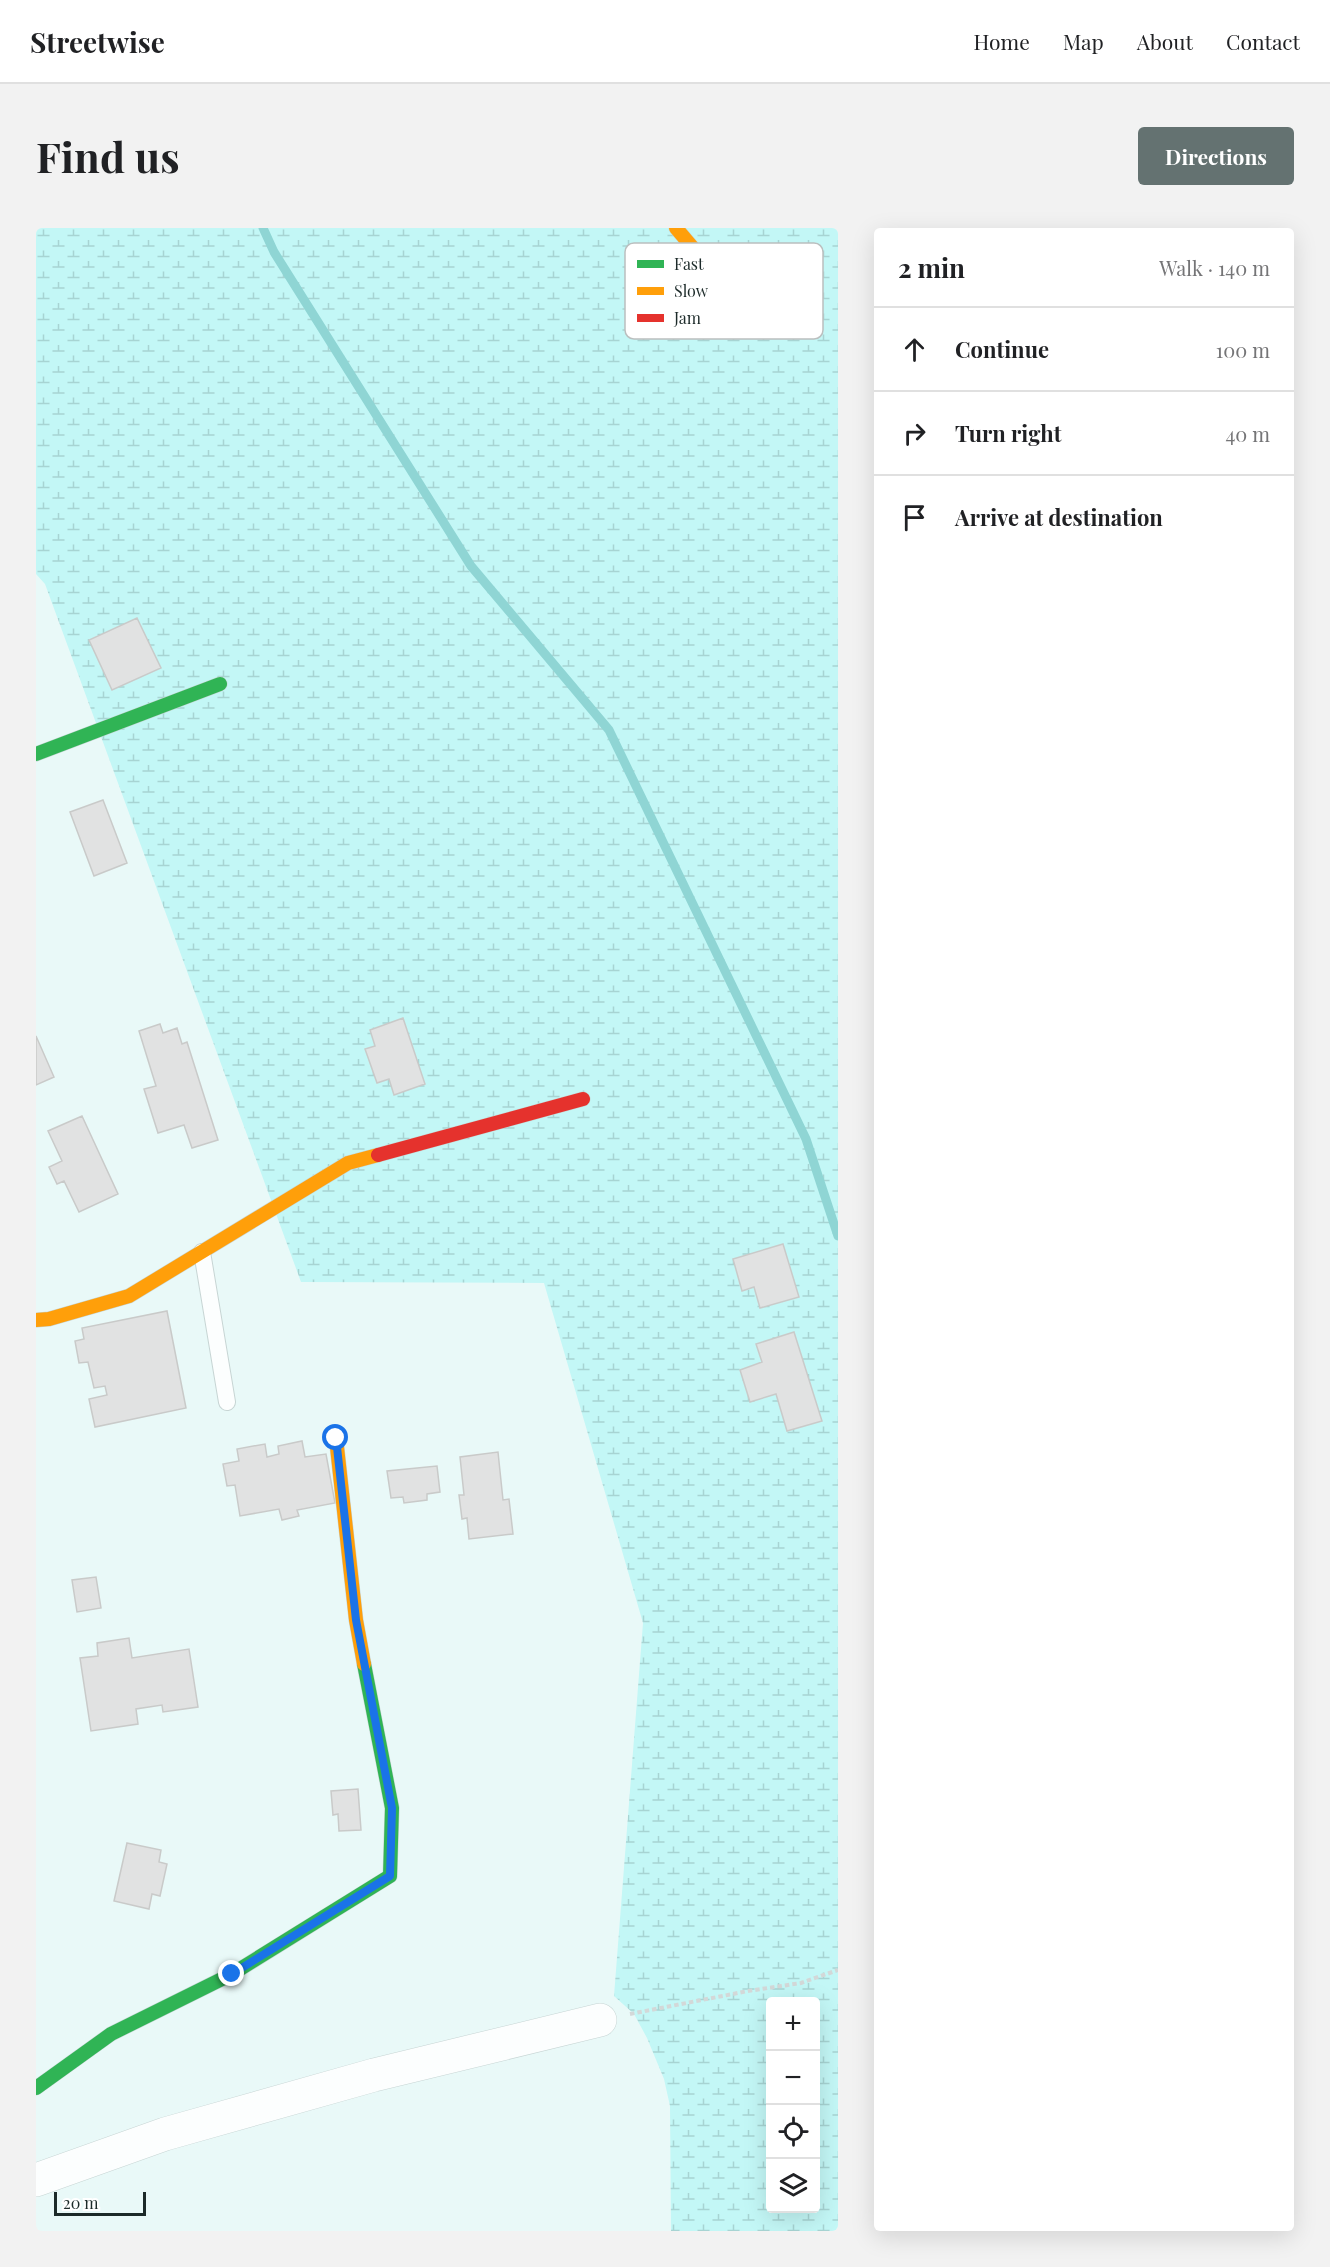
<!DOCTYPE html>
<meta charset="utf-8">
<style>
:root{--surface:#fff;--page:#f2f2f2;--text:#202124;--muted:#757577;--line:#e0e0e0;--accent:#647271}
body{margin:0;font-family:"Playfair Display",serif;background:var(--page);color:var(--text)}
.controls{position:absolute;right:18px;bottom:18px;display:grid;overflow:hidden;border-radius:6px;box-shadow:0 6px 24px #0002}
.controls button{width:54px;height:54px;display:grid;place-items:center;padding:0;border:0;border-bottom:2px solid var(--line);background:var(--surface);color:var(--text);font:30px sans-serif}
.scale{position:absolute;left:18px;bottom:15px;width:92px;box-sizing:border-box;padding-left:6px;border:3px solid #1c2a29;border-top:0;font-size:16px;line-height:21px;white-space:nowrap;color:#1c2a29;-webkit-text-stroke:4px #fff;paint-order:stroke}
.stop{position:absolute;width:18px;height:18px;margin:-14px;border:4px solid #1a73e8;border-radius:50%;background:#fff}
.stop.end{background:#1a73e8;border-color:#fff;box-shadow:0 2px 6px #0008}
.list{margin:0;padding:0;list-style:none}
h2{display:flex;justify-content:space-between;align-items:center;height:78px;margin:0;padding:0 24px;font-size:26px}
h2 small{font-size:20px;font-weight:400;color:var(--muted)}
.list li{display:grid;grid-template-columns:39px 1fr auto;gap:18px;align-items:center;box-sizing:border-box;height:84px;padding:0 24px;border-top:2px solid var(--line)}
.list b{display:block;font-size:22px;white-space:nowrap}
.list em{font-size:20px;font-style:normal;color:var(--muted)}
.icon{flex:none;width:33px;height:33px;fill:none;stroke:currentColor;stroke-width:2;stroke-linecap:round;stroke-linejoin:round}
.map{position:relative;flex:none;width:802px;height:2003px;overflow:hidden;border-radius:6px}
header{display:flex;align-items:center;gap:36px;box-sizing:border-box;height:84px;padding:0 30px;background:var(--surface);border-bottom:2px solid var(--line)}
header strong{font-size:28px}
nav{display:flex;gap:33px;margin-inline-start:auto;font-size:21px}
.intro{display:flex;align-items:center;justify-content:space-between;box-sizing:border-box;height:144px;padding:0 36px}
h1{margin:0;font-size:42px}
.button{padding:15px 27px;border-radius:6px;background:var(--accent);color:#fff;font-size:21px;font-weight:700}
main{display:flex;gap:36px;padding:0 36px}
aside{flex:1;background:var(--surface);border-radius:6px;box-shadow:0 6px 24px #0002}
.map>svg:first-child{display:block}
.wetland{fill:url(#wetland-marsh);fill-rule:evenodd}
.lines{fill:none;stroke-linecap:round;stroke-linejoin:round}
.stream{stroke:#8fd5d4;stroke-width:9}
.building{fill:#e1e2e2;stroke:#c9cac9;stroke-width:1.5}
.lane-casing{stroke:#c7d5d4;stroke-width:18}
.street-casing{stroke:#c7d5d4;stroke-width:34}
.fast-casing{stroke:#c7d5d4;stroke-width:15}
.slow-casing{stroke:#c7d5d4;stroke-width:15}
.jam-casing{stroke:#c7d5d4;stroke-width:15}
.path{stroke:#d3d8d8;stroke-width:4;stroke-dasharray:4.5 3;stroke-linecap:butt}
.lane{stroke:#fcfefe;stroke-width:16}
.street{stroke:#fcfefe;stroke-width:33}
.fast{stroke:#30b455;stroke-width:14}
.slow{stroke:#ff9f0a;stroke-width:14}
.jam{stroke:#e5322d;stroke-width:14}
.route{stroke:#1a73e8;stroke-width:8}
.key{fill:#fff;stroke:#bbbfbf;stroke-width:1.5}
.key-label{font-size:16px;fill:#1c2a29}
</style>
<header>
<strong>Streetwise</strong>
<nav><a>Home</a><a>Map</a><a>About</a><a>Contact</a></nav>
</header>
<div class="intro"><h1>Find us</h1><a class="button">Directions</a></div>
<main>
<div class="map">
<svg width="802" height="2003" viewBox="0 0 802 2003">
<defs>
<pattern id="wetland-marsh" width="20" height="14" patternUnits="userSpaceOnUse" patternTransform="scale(1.5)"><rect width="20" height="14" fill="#c3f7f6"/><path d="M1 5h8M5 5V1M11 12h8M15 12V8" fill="none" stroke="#a7d4d3"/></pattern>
</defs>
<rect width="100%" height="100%" fill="#e9f9f8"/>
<path class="wetland" d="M0 0H802V2003H635L634 1878 628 1851 611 1810 598 1786 578 1768 607 1395 508 1055 265 1054 9 356 0 346ZM734 1774H780V1980H734Z"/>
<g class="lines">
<path class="stream" d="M227 0 238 24 435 338 573 502 770 911 802 1008"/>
</g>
<path class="building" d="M101 390 125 440 76 462 53 412Z
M67 572 91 635 58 648 34 584Z
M367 790 389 856 358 867 353 851 341 855 329 821 339 818 334 802Z
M124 796 127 805 141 800 146 816 151 814 182 912 156 920 148 897 122 905 108 861 120 858 103 803Z
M0 808 18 849 0 857Z
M46 888 82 966 43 984 28 953 21 956 13 939 26 933 12 903Z
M747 1016 763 1069 724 1080 718 1059 706 1063 697 1031Z
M131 1083 150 1180 59 1199 53 1171 71 1167 69 1158 58 1160 52 1134 43 1135 39 1113 48 1111 46 1100Z
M758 1104 786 1193 751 1203 740 1166 714 1174 704 1142 726 1134 720 1116Z
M266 1213 269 1229 290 1226 299 1275 261 1282 263 1288 246 1292 243 1281 204 1288 199 1257 191 1258 187 1236 203 1233 201 1221 229 1216 231 1229 243 1226 242 1218Z
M462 1224 467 1272 473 1271 477 1306 433 1311 431 1290 426 1291 423 1267H428L424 1229Z
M401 1238 404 1264 391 1266V1272L368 1275 367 1269 355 1270 351 1243Z
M60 1349 65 1380 41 1384 36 1352Z
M93 1410 96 1430 153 1421 162 1479 127 1484 126 1477 100 1481 102 1496 55 1503 44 1430 62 1428 61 1415Z
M322 1561 325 1602 303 1603 302 1586 297 1587 295 1563Z
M91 1615 125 1622 123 1634 131 1636 124 1668 116 1666 113 1681 78 1673Z"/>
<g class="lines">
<g class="lane-casing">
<path id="lane" d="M166 1024 191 1174"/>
</g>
<g class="street-casing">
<path id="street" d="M0 1952 129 1906 338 1847 564 1792"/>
</g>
<g class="fast-casing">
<path id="fast" d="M0 526 184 456
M0 1860 75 1806 196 1746 354 1648 356 1580 328 1436"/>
</g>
<g class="slow-casing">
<path id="slow" d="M640 0 719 93
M0 1092 13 1091 93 1068 312 935 342 927
M300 1210 320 1392 328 1436"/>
</g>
<g class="jam-casing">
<path id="jam" d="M342 927 547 871"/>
</g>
<path class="path" d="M594 1786 712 1763 765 1755 802 1742"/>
<use href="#lane" class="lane"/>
<use href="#street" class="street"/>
<use href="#fast" class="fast"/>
<use href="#slow" class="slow"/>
<use href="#jam" class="jam"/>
</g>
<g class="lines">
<path class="route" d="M196 1746 354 1648 356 1580 320 1392 300 1210"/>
</g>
<rect x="589" y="15" width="198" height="96" rx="9" class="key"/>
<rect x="601" y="32" width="27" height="8" fill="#30b455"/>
<rect x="601" y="59" width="27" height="8" fill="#ff9f0a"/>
<rect x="601" y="86" width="27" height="8" fill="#e5322d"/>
<g class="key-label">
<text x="638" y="42">Fast</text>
<text x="638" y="69">Slow</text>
<text x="638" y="96">Jam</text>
</g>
</svg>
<div class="controls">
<button>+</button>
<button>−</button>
<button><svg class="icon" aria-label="locate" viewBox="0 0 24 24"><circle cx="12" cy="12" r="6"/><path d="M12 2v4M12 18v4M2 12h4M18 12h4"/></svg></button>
<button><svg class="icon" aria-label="layers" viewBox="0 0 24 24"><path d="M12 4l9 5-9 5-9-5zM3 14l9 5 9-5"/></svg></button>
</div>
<div class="scale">20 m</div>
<div class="stop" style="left:300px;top:1210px"></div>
<div class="stop end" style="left:196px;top:1746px"></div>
</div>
<aside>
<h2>2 min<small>Walk · 140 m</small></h2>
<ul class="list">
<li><svg class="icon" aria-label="ahead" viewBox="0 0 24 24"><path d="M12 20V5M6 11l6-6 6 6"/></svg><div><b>Continue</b></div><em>100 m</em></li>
<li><svg class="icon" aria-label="right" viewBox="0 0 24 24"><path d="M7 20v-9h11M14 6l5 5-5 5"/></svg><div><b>Turn right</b></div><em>40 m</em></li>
<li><svg class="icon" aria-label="arrive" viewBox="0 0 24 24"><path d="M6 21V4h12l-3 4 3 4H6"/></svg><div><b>Arrive at destination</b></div></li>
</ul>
</aside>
</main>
